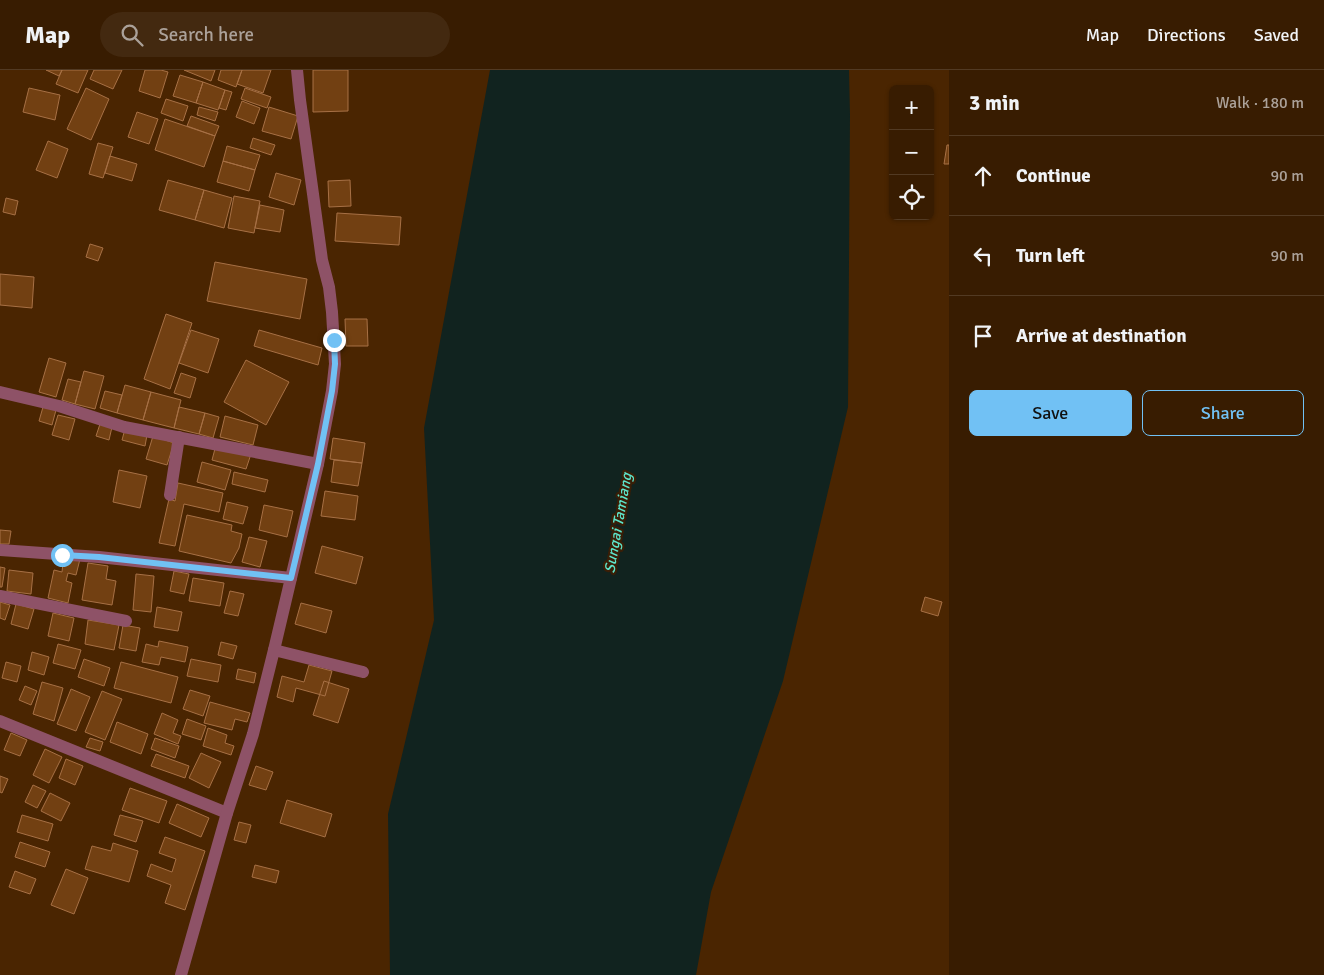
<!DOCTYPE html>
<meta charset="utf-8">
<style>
:root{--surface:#381c01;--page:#432910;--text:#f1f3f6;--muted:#aba199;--line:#523a23;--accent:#71c1f4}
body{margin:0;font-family:Signika,sans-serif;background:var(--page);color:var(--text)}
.controls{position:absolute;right:15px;top:15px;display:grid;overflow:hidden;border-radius:8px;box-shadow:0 1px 4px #0004}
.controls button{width:45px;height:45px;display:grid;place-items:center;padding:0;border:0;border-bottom:1px solid var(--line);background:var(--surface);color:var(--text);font:25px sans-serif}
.stop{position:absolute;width:15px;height:15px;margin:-11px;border:4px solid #71c1f4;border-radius:50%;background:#fff}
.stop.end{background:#71c1f4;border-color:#fff;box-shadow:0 1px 5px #0008}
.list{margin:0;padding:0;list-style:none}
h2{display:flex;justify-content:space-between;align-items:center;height:65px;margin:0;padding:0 20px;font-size:21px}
h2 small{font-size:16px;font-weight:400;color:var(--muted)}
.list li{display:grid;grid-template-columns:32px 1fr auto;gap:15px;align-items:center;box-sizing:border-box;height:80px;padding:0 20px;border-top:1px solid var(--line)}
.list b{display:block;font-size:19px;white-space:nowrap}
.list em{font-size:16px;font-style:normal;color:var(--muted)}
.actions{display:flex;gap:10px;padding:15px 20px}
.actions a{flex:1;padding:11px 0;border:1px solid var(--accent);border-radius:8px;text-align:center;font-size:18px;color:var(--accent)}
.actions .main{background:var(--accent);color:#111}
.icon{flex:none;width:28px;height:28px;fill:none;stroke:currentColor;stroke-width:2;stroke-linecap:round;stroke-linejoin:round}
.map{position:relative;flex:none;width:949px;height:905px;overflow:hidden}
header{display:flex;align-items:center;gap:30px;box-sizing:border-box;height:70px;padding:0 25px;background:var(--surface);border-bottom:1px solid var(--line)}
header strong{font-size:24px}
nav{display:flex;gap:28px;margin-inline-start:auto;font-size:18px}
.search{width:350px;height:45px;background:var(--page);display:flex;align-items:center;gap:12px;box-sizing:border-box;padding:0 18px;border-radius:28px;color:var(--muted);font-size:19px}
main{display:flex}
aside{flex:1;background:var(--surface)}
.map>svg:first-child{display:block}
.water{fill:#11231f}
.building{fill:#724012;stroke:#a77045}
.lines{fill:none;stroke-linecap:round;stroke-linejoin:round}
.minor{stroke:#8e5267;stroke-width:12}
.tertiary{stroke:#8e5267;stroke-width:12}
.route{stroke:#71c1f4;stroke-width:6}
.labels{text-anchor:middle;stroke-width:4.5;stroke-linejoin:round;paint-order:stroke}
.water-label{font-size:15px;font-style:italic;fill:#5de5cb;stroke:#391e07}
</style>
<header>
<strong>Map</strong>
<div class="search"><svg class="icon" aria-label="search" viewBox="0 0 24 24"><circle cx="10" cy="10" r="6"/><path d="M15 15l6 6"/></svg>Search here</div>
<nav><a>Map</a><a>Directions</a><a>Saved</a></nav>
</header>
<main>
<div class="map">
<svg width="949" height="905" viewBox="0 0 949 905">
<rect width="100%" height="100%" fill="#4a2501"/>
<path class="water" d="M490 0H849L850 45 848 337 783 611 711 822 696 905H390L388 744 434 550 424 358Z"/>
<path class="building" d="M46 0H62L59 6Z
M62 0H88L78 23 56 14Z
M94 0H122L113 19 90 9Z
M145 0H161L168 2 160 28 139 21Z
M184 0H215L211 11Z
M221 0H242L236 17 218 10Z
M242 0H271L263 23 237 14Z
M313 0H348V41L313 42Z
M180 5 203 12 196 33 173 26Z
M203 12 225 20 218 40 196 33Z
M29 18 60 25 55 50 23 42Z
M86 18 109 29 91 70 67 59Z
M245 18 271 27 267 38 241 29Z
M225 20 232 22 226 40 219 38Z
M166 29 188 36 183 51 161 43Z
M242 31 260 38 254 54 236 47Z
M199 37 218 42 215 51 197 45Z
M269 37 298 46 291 69 262 61Z
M137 42 158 49 149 74 128 67Z
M191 46 219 56 215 66 187 56Z
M165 49 215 66 204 97 155 80Z
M253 68 275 75 271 85 250 78Z
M48 71 68 79 57 108 36 100Z
M98 73 113 77 103 108 89 104Z
M947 75H949V94H944Z
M227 76 260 85 255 100 223 91Z
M110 86 137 94 132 111 105 103Z
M223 91 255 100 249 121 217 112Z
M276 103 301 110 294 135 269 127Z
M168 110 204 120 195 150 159 140Z
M350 110 351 136 329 137 328 111Z
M204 120 232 128 224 158 195 150Z
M234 126 260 131 254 163 228 158Z
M6 128 18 131 15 145 3 142Z
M260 135 284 140 280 162 255 158Z
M337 143 401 147 399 175 335 171Z
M90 174 103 178 98 191 86 187Z
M215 192 307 209 300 249 207 231Z
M0 204 34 207 32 238 0 235Z
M166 244 192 253 170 319 144 309Z
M345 249H367L368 276H346Z
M191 260 219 269 208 303 179 293Z
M259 260 322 278 318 295 254 276Z
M49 288 66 293 56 327 39 322Z
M246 290 289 312 266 355 224 332Z
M84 301 104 306 95 339 75 334Z
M181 303 196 308 190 328 174 323Z
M68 309 81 312 75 334 62 330Z
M125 315 151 322 143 350 117 343Z
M105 321 122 325 117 343 100 338Z
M151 322 181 330 174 358 143 350Z
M43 337 56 340 52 355 39 351Z
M179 337 205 343 199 364 174 358Z
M205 343 219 347 213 368 199 364Z
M58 345 75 349 69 370 52 365Z
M225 346 258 355 253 375 220 367Z
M100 354 112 357 109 370 96 366Z
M125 359 147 365 145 376 122 370Z
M153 366 174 373 167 395 146 389Z
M333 368 365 373 362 393 330 389Z
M216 375 251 384 246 399 212 390Z
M334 390 362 393 358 416 331 412Z
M202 392 231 400 225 420 197 412Z
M119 400 147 406 140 438 113 432Z
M234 402 268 410 265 422 232 414Z
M178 413 223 423 219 442 184 434 175 476 159 473 169 429 175 431Z
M325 421 358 426 355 450 321 446Z
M227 432 248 437 243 454 223 449Z
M264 435 293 441 287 467 259 460Z
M187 445 232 455 231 461 242 464 239 478 231 493 179 481Z
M0 460 11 461 9 474H0Z
M249 467 267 471 260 497 242 492Z
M322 476 363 487 356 514 315 503Z
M62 485 80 489 76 505 68 503 66 511 72 513 68 533 48 528 54 500 62 502 63 493 61 491Z
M88 493 108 496 106 509 116 511 112 535 82 530Z
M0 497 5 498 2 517H0Z
M9 500 33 503 31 524 7 521Z
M174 501 189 504 184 524 170 521Z
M136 504 154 506 151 542 133 540Z
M193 508 224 513 220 536 189 531Z
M230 521 244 524 238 546 224 543Z
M925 527 942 532 938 546 921 541Z
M0 532 10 535 5 550 0 548Z
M301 533 332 541 326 563 295 554Z
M16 534 34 539 28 559 11 554Z
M157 537 182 542 178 561 154 557Z
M53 543 74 548 69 571 48 566Z
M88 550 119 555 114 580 85 574Z
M123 555 140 558 136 581 119 578Z
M159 571 188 577 185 592 161 587 159 595 142 592 146 574 158 577Z
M221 572 237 576 233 589 218 585Z
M58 574 81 580 75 599 53 593Z
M32 582 49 587 44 605 28 600Z
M84 589 110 598 104 616 78 607Z
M191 589 221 595 218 612 187 606Z
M6 592 21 596 17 612 2 608Z
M121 592 178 607 171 633 114 618Z
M309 595 332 601 325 626 296 618 293 632 277 627 282 606 304 612Z
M238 599 256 603 254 613 236 609Z
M324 611 349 619 338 653 313 645Z
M42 612 63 618 54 651 33 644Z
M25 616 37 621 31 635 19 630Z
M71 619 90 627 76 661 57 654Z
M190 620 210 626 203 646 183 639Z
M102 621 122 629 105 670 85 662Z
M210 632 250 643 247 652 235 649 232 660 204 653Z
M162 643 178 650 173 663 181 666 178 674 154 664Z
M187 649 206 656 201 670 182 664Z
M117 652 148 664 141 684 110 672Z
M208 658 227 665 225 673 234 676 231 685 203 676Z
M11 663 27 670 20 686 4 680Z
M90 668 103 672 100 681 86 677Z
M155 668 179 676 175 688 151 679Z
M45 679 62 687 49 713 33 705Z
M201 683 221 692 209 718 189 708Z
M156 684 189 696 185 708 151 696Z
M66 689 83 696 75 715 59 708Z
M256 696 273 702 266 720 249 715Z
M0 706 8 709 2 723 0 722Z
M33 715 46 721 37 738 25 732Z
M130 718 167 731 159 753 122 740Z
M50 723 70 733 61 751 41 741Z
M287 730 332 744 325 767 280 753Z
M177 734 209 748 201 767 169 753Z
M22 745 53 754 48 771 17 762Z
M120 745 143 751 136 772 114 765Z
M239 752 251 755 246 773 234 770Z
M165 767 205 781 185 840 165 833 171 815 147 806 151 794 172 802 176 789 159 783Z
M20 772 50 782 45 797 15 787Z
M113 773 138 781 129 812 85 799 92 776 111 781Z
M255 795 279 801 276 813 252 807Z
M66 799 88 808 74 844 51 835Z
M15 801 36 809 30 824 9 817Z"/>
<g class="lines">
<path class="minor" d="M0 322 59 336 124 357 318 394
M170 425 179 367
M0 480 99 487 291 508
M0 526 126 551
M274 580 363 602
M0 651 227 743"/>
<path class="tertiary" d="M181 905 227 743 253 664 274 580 318 394 332 321 335 294 332 242 329 217 322 190 313 124 300 30 297 0"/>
</g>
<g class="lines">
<path class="route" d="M62 485 99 487 291 508 318 394 332 321 335 294 334 270"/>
</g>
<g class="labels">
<g class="water-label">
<text transform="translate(618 453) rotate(-80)" y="5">Sungai Tamiang</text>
</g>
</g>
</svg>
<div class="controls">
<button>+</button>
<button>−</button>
<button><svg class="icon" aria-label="locate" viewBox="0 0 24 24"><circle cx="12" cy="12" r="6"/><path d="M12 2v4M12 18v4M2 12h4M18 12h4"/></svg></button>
</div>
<div class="stop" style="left:62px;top:485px"></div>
<div class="stop end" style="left:334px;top:270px"></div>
</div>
<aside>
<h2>3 min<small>Walk · 180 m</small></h2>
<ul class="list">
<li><svg class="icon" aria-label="ahead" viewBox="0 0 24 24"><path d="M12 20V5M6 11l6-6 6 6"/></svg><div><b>Continue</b></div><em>90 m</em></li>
<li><svg class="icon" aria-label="left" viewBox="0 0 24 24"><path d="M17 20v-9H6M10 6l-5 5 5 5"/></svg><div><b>Turn left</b></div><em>90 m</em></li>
<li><svg class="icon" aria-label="arrive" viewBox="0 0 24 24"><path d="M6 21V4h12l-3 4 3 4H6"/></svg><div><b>Arrive at destination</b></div></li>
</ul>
<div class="actions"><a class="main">Save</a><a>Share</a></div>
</aside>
</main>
